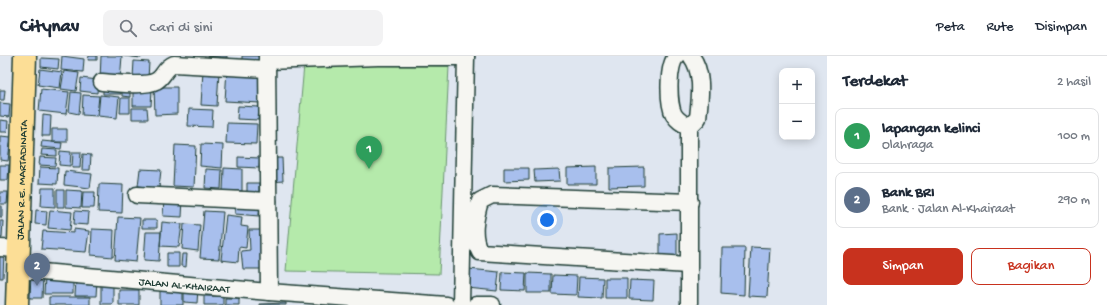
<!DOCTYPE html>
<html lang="id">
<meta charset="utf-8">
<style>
:root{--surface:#fff;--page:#f2f2f3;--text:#1f2937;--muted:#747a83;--line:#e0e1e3;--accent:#c8321e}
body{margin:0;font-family:"Gochi Hand",sans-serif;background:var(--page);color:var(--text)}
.controls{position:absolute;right:12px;top:12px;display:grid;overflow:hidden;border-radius:8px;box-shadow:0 2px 10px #0003}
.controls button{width:36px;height:36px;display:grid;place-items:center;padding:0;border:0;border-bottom:1px solid var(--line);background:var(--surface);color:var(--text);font:20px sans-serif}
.you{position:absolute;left:547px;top:164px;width:14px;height:14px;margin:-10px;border:3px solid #fff;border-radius:50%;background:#1a73e8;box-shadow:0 0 0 6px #1a73e833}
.badge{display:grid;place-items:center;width:26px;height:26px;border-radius:50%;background:var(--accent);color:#fff;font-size:13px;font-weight:700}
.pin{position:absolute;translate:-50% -33px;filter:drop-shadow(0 1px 2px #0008)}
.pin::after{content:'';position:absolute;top:21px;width:14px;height:12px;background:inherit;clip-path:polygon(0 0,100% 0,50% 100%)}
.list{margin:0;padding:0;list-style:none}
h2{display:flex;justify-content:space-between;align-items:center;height:52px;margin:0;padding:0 16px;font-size:17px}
h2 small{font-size:13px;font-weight:400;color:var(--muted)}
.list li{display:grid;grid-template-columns:26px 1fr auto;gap:12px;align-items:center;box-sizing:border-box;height:56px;margin:0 8px 8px;padding:0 8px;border:1px solid var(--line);border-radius:8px}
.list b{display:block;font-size:15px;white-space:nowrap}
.list p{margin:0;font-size:13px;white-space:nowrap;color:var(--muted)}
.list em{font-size:13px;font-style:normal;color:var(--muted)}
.actions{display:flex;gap:8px;padding:12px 16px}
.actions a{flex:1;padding:9px 0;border:1px solid var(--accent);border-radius:8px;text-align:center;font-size:14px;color:var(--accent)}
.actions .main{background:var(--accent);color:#fff}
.icon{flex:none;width:22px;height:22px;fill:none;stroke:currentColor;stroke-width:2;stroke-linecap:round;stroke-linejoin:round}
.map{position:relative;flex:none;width:827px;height:249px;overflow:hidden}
header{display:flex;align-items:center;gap:24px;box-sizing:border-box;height:56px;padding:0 20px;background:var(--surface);border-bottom:1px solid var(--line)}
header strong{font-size:19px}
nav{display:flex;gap:22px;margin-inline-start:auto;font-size:14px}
.search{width:280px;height:36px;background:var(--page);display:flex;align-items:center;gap:10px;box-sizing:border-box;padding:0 14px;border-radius:8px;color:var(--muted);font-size:15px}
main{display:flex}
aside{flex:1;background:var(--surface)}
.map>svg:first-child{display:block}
.green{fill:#b5eaab;stroke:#6a9470}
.building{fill:#a8bfed;stroke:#1f3d34}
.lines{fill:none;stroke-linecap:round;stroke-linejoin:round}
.minor-casing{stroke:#1f3d34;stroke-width:19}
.highway-casing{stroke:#1f3d34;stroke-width:25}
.minor{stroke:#f6f6f2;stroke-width:16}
.highway{stroke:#fcde96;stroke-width:22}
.labels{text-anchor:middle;stroke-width:3.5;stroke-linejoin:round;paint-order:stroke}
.street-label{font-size:11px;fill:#1f3d34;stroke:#f6f6f2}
</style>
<header>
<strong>Citynav</strong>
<div class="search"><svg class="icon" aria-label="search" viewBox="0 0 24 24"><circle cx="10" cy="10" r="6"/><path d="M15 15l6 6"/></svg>Cari di sini</div>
<nav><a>Peta</a><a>Rute</a><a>Disimpan</a></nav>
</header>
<main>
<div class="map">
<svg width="827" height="249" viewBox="0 0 827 249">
<rect width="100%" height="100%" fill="#dfe6f0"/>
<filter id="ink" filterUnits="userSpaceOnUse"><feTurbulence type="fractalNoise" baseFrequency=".025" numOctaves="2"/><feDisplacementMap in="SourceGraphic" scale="8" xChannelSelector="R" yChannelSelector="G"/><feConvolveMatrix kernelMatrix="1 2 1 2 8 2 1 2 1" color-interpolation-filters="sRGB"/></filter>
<g filter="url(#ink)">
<path class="green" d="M304 9 449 10 439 218 286 215Z"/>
<path class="building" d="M62 0 84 3 83 16 61 14Z
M89 0H97V4H88Z
M101 0H122L120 25 100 24Z
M124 0H142L141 2Z
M207 0H227V2Z
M242 0H260L259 8 242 7Z
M41 2 59 3 58 13 41 11Z
M134 5 149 6 148 23 133 22Z
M40 13 62 16 60 32 38 29Z
M227 13 261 15 260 47 225 45Z
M203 14 219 15 217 50 201 49Z
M64 15 79 17 76 35 61 33Z
M81 22 98 24 97 37 80 35Z
M103 27 121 28V38H103Z
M154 31H177V58L155 59Z
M122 32H130V41L122 40Z
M133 32 152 33 151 50H133Z
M41 33 69 36 66 58 39 55Z
M0 34H5L4 44H0Z
M71 36 81 37 79 58 69 56Z
M83 39 99 40 97 60 82 59Z
M100 39 119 41 117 62 98 60Z
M121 42H130V57H120Z
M0 47 10 48 9 61 0 60Z
M238 50 259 51 258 64 237 63Z
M132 52H147L148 63H132Z
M189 53 213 54 212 71 188 70Z
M43 59 51 60 50 80H42Z
M0 64 8 65 7 76H0Z
M227 67 257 68 256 88 226 87Z
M52 73H67V86H52Z
M0 80 11 81 8 105 0 104Z
M42 85 62 87 61 93 41 91Z
M201 88 223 89 222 112 200 110Z
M175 89 196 90 194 131 173 130Z
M42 93 57 94V100L41 99Z
M60 95 71 96 70 110 59 109Z
M73 96H81L80 112H72Z
M83 98 91 99 90 114H82Z
M40 101 56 102 55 110 39 109Z
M238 101 260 102 259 112 238 111Z
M269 102H282L283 125 270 126Z
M0 109H9L8 124H0Z
M40 111 58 112 57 128 39 127Z
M596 111V128H567V112Z
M644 111V130L609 131V112Z
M224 112 242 113V135H223Z
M504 112H529V124L504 125Z
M140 113 161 114 159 132 138 130Z
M206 113 222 114 221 133 205 132Z
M559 113 560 125 535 126 534 114Z
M65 115 92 118 90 132 64 129Z
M247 127H259V137H247Z
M99 128 123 129 122 157 98 156Z
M42 132H55V151L41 150Z
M57 134H64V151H57Z
M66 134 82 135 81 152 66 151Z
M0 136H8L7 148H0Z
M83 136H95L94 152H82Z
M164 142 183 143 182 161 163 160Z
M236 145 260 147 259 160 235 158Z
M0 150H2V161H0Z
M36 154 47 155 46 169 35 168Z
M50 154 72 156 70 174 48 172Z
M75 155 89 156 88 169 74 168Z
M204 155 223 156 219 203 200 202Z
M226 159 242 161 241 170 248 171 246 192 239 191 238 206 221 204Z
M118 161 140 162 136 206 115 204Z
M142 164H157V172H142Z
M0 165H3L2 182H0Z
M162 166 182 168 179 191 160 190Z
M184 168 200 169 198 195 182 193Z
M74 173 89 175 86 196 41 193 43 175 74 177Z
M92 173 114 174 113 201 91 199Z
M249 174H266L267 213H243L241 195 250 194Z
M146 176H161L159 205 144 204Z
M677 177V201H660V178Z
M751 191 770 192 767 241 748 240Z
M722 192H745L744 239 721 237Z
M0 194H4L3 222H0Z
M167 197H179V211H167Z
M182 198H187L186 211 181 210Z
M469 213 499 216 497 235 467 232Z
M502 216 526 217 525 235 501 234Z
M527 217 551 218V237H527Z
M31 218 43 219 42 242H30Z
M553 219 577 220 576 239 552 238Z
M45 221H73V238H44Z
M579 221 603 222 602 242 578 241Z
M605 222H627V242H605Z
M76 223 97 224 96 240H75Z
M630 224 654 225 653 244 629 243Z
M101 227H113V248H101Z
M160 232H183V249H160Z
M184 233H198L197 247 184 246Z
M119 234H139V249H119Z
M204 240H223V249H204Z
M49 241H90V249H49Z
M225 242H239V249H225Z
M286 247V249H260V248Z"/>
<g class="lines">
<g class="minor-casing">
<g id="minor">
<path d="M267 0 269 236"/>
<path d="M677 0C667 8 668 48 674 59 678 65 682 67 689 71V249"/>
<path d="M267 5 378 1H466"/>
<path d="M102 26C116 27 145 31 156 25 164 21 164 12 174 8L266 13"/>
<path d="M689 71 698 62C700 41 704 17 691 0"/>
<path d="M137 139 268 145"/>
<path d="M0 192 19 193"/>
<path d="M688 209 480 196C471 180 475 163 480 145L492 139 690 146"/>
<path id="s1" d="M19 214 269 236 446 249"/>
<path d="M461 249 466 0"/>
<path d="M476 249H492"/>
</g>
</g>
<g class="highway-casing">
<g id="highway">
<path id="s2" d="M17 249 25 0"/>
</g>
</g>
<use href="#minor" class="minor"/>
<use href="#highway" class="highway"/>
</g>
</g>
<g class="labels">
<g class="street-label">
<text dy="4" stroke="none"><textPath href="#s2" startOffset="125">JALAN R.E. MARTADINATA</textPath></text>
<text dy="4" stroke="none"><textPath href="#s1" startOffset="166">JALAN AL-KHAIRAAT</textPath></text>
</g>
</g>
</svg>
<div class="controls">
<button>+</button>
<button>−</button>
</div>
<div class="you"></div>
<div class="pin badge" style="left:369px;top:113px;background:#2e9e5b">1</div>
<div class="pin badge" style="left:37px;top:230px;background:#5c6f8a">2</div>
</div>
<aside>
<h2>Terdekat<small>2 hasil</small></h2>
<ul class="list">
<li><span class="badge" style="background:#2e9e5b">1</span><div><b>lapangan kelinci</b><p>Olahraga</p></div><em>100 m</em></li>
<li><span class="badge" style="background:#5c6f8a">2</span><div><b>Bank BRI</b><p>Bank · Jalan Al-Khairaat</p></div><em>290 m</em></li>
</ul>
<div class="actions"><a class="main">Simpan</a><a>Bagikan</a></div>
</aside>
</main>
